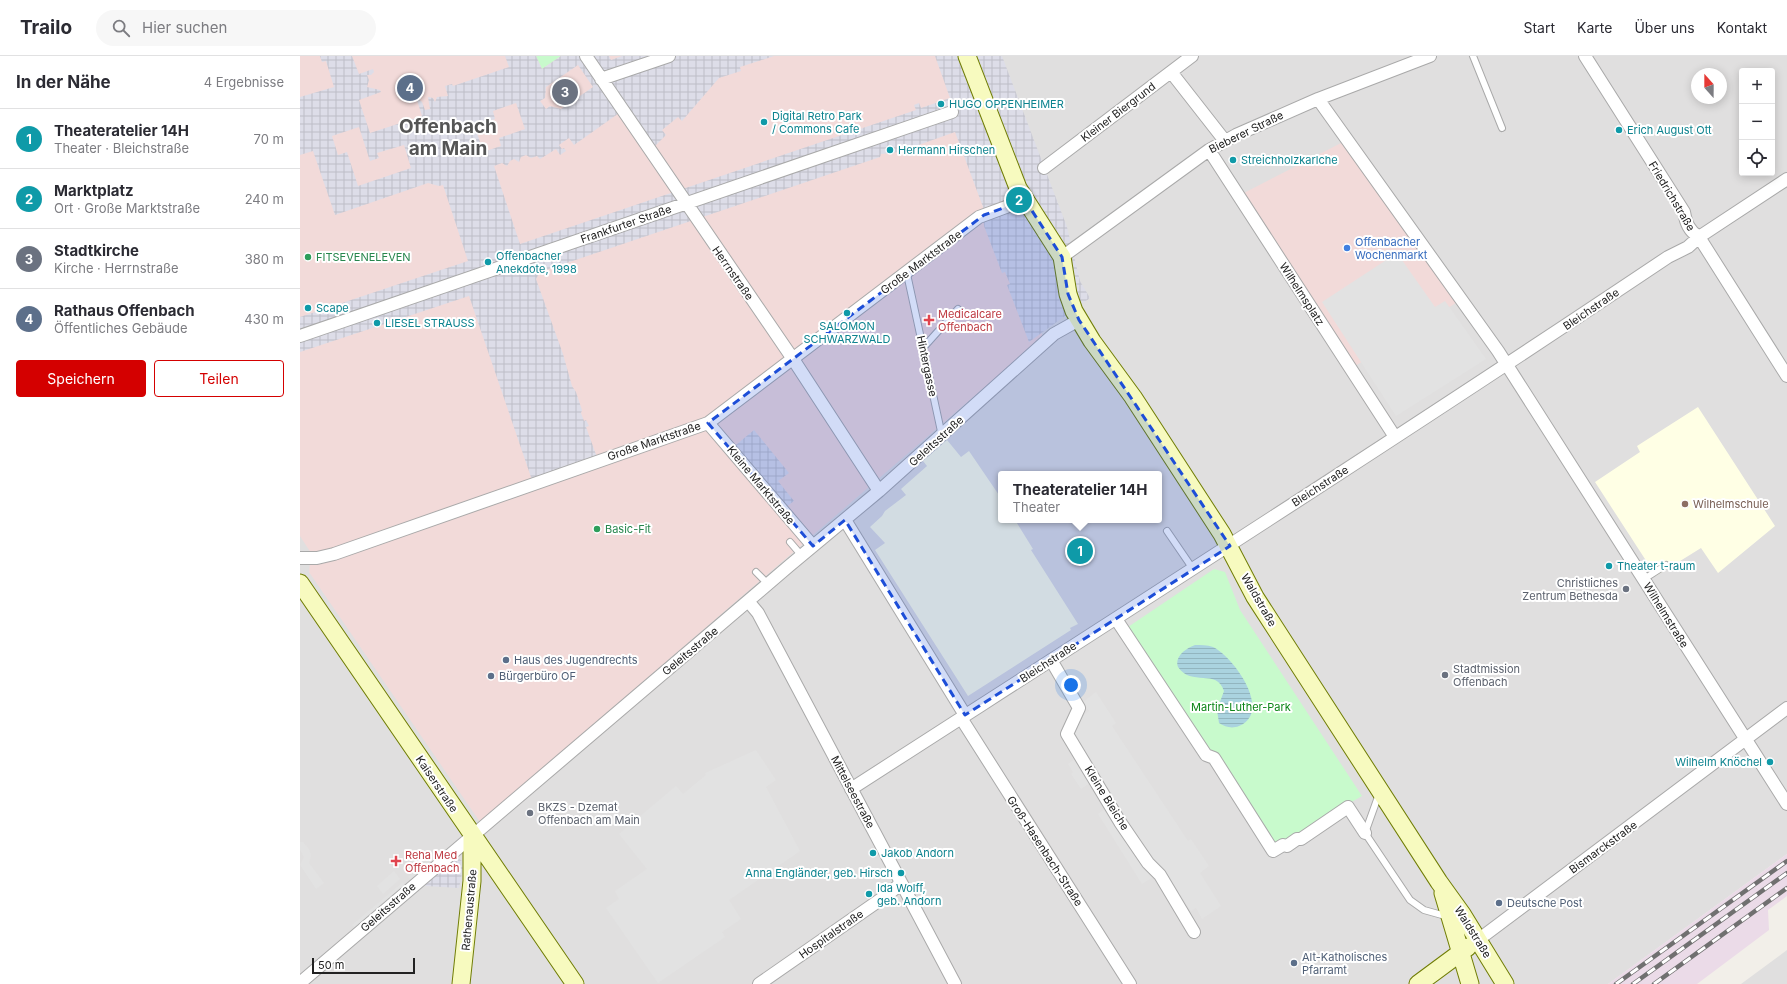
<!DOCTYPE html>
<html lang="de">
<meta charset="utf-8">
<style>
:root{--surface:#fff;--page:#f7f7f7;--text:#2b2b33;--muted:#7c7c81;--line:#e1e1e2;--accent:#d40000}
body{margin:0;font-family:Inter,sans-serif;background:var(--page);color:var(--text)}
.controls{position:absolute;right:12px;top:12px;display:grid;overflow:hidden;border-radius:4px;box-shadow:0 2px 10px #0003}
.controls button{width:36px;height:36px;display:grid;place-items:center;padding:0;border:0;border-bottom:1px solid var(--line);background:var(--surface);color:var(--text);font:20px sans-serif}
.compass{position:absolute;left:1391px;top:12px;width:36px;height:36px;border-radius:50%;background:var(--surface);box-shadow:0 2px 10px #0003;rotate:339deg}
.scale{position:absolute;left:12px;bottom:10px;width:103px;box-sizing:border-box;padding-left:4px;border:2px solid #222;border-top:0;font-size:11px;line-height:14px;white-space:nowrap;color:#222;-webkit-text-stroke:3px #fff;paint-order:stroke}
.you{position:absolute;left:771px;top:629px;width:14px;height:14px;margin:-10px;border:3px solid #fff;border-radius:50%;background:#1a73e8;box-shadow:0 0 0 6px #1a73e833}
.badge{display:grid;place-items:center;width:26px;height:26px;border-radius:50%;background:var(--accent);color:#fff;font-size:13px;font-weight:700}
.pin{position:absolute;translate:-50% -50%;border:2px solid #fff;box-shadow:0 1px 4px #0006}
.popup{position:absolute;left:698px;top:415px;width:164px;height:52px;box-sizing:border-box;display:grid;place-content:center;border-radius:4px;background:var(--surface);filter:drop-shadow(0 1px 3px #0005);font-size:13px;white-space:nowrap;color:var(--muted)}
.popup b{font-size:15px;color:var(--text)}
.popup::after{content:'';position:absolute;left:50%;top:100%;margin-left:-8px;border:8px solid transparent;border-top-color:var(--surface)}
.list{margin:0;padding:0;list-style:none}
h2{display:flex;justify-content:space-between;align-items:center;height:52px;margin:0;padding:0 16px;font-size:17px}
h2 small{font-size:13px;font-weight:400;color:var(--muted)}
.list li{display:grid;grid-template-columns:26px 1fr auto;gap:12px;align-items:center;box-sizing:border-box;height:60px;padding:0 16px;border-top:1px solid var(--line)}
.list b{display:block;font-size:15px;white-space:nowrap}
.list p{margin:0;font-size:13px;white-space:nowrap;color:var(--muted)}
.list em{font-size:13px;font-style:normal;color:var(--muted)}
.actions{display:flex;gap:8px;padding:12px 16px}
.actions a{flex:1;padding:9px 0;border:1px solid var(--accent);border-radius:4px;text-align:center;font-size:14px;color:var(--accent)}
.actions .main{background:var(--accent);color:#fff}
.icon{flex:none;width:22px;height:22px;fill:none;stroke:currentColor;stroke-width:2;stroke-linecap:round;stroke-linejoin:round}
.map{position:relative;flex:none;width:1487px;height:928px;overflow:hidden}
header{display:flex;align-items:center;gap:24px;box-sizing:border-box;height:56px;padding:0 20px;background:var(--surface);border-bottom:1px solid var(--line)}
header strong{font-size:19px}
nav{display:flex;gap:22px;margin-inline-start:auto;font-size:14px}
.search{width:280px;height:36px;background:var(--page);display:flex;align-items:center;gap:10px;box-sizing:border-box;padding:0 14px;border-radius:22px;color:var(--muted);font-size:15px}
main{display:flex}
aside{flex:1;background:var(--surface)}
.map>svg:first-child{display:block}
.residential{fill:#e0dfdf;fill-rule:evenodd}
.commercial{fill:#f2dad9}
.industrial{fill:#ebdbe8}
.education{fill:#ffffe5}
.park{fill:#c8facc}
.parking{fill:#e2e2e2}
.plaza{fill:url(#plaza-grid);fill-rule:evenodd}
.water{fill:url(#water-rules)}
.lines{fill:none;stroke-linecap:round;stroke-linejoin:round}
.lane-casing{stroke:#a9a9a9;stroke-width:8}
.street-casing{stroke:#a9a9a9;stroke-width:14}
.secondary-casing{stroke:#707d05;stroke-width:19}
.lane{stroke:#fff;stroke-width:6}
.street{stroke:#fff;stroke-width:12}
.secondary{stroke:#f7fabf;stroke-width:17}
.rail-casing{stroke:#707070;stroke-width:4.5}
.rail{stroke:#fff;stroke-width:3;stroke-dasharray:9;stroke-linecap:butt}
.marked{fill:#1d4ed8;fill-opacity:0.2;stroke:#1d4ed8;stroke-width:3;stroke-dasharray:8 5;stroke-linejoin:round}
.culture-dot{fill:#0f9aa8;stroke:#fff;stroke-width:1.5}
.shop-dot{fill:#3f7fe0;stroke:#fff;stroke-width:1.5}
.leisure-dot{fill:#2e9e5b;stroke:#fff;stroke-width:1.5}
.health-dot{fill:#e0444e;stroke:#fff;stroke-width:1.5}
.education-dot{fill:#8d6e63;stroke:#fff;stroke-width:1.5}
.worship-dot{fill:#6b7280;stroke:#fff;stroke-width:1.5}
.service-dot{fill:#5c6f8a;stroke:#fff;stroke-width:1.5}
.labels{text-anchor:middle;stroke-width:4;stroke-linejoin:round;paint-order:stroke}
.culture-label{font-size:11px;fill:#0d838f;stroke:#fff;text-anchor:start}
.street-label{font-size:11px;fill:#222;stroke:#fff}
.shop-label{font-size:11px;fill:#366cbe;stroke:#fff;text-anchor:start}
.leisure-label{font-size:11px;fill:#27864d;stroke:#fff;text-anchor:start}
.health-label{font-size:11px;fill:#be3a42;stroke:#fff;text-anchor:start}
.education-label{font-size:11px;fill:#785e54;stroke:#fff;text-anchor:start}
.worship-label{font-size:11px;fill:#5b616d;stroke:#fff;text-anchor:start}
.service-label{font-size:11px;fill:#4e5e75;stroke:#fff;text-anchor:start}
.park-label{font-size:11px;fill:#0c8416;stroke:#fff}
.town-label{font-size:19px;font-weight:bold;fill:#555;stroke:#fff}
</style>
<header>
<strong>Trailo</strong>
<div class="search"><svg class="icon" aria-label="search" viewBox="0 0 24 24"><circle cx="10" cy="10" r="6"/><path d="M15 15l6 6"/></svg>Hier suchen</div>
<nav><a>Start</a><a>Karte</a><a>Über uns</a><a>Kontakt</a></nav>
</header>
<main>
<aside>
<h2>In der Nähe<small>4 Ergebnisse</small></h2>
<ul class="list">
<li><span class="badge" style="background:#0f9aa8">1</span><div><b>Theateratelier 14H</b><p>Theater · Bleichstraße</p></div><em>70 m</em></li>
<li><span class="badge" style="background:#0f9aa8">2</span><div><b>Marktplatz</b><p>Ort · Große Marktstraße</p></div><em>240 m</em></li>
<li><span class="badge" style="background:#6b7280">3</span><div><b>Stadtkirche</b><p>Kirche · Herrnstraße</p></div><em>380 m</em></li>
<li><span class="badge" style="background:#5c6f8a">4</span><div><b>Rathaus Offenbach</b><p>Öffentliches Gebäude</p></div><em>430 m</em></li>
</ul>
<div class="actions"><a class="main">Speichern</a><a>Teilen</a></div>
</aside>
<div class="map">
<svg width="1487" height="928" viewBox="0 0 1487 928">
<defs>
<pattern id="plaza-grid" width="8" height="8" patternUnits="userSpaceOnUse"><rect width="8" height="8" fill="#dddde8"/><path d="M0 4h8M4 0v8" fill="none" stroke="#bdbdc7"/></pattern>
<pattern id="water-rules" width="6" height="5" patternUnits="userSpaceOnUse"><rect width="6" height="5" fill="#aad3df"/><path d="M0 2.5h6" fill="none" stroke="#92b5bf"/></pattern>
</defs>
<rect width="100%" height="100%" fill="#f2efe9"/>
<path class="residential" d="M0 0H1487V798L1308 928H0ZM1442 15H1472V117H1442ZM1397 18H1421V42H1397ZM701 418H859V464H701Z
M1487 894V928H1441Z"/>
<path class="commercial" d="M0 0H641L743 281 180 766 9 516 11 497 0 480Z
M1043 86 1159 245 1052 312 940 139Z"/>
<path class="industrial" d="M1487 798V840L1468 854 1469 874 1397 928H1308Z"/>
<path class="education" d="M1398 351 1475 470 1418 517 1401 492 1356 520 1295 426 1340 396 1337 390Z
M647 384 661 401 669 395 701 442V464H715L733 493 731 494 778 568 770 572 771 574 668 640 575 494 585 487 570 471 582 460 585 455 606 439 601 433 627 410 623 405Z"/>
<path class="park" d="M236 0H261L242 13Z
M914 513 925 516 940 554 1062 740 973 792 921 701 908 695 828 571Z"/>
<path class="parking" d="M1097 197 1135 251 1145 245 1186 303 1096 360 1022 246Z
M796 636 816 667 812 670 888 785 891 783 909 810 900 817 921 850 902 863 896 852 891 855 864 814 842 828 798 758 805 753 790 727 781 733 771 718 773 716 768 708 775 703 767 690 784 659 789 655 783 646Z
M456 694 476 724 466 731 500 795 429 844 441 863 422 876 425 881 358 927 306 852 319 843 315 835 347 813 319 778 376 730 383 738 406 719 405 717Z
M0 786H3L9 793 11 799 9 807 24 827 16 833 0 809 4 801 0 794Z
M135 803 111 824 108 821 128 804Z
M94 815 100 823 83 838 77 830Z
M103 826 105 829 55 872 52 869Z"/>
<path class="plaza" d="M20 0H52L59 18 73 13 74 16 71 19H67L69 24 67 31 80 34 81 36 59 44 70 77 122 60 116 41 122 46 125 54 130 53 128 41 133 42 135 46 137 41 148 40 145 30 152 28 153 30 209 11 205 0H236L242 13 261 0H309L311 4 322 0H474L440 11 441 15 419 22 382 65 378 61 362 74 366 79 349 96 322 55 274 89 269 82 259 89 262 93 264 92 266 95 260 99 256 93 240 103 237 100 231 102 226 99 221 101 219 106 214 103 210 105 207 110 202 107 194 110 220 188 616 54 614 49 619 47 621 52 650 42 635 0H702L767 171 780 225 790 242 729 286 707 229 710 228 705 216 702 217 684 170 683 151 655 76 599 96 581 98 580 101 240 216 236 223 263 298 272 330 276 336 282 354 281 357 284 365 286 364 289 370 286 371 298 404 233 427 169 240 0 296V261L168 205 143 129 139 130 128 127 35 159 13 95 0 99V41L34 31 26 5 22 6ZM278 9 293 31 261 53 250 50 246 53 240 45 245 42 246 31ZM216 47 225 73 199 82 201 90 183 96 175 70 195 63 193 55ZM59 71 70 105 79 102 77 97 104 89 111 112 58 130 47 96 38 99 32 80Z
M454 374 489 417 478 425 494 445 482 454 431 393Z
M158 802 162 805 163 813 159 832 126 830 124 828 154 803Z"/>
<path class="water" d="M895 589C901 589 907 589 913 591 934 601 973 656 939 670 932 673 925 671 919 667L917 654 924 635C917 612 891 631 878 611 874 601 886 592 895 589Z"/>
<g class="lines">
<g class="lane-casing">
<path id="lane" d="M1173 0 1202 72
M607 218 642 380
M623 292 658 253
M867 475 893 513
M490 486 502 500
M456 516 468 528
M1344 523 1366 509
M1079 738 1065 777 1110 844 1124 854 1149 861"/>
</g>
<g class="street-casing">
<path id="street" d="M286 0 493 303 579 435
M1285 0 1384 156C1386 167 1389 175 1399 181L1487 320
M871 16 925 85
M301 23 369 0
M1018 43 1198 295 1487 748
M909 94 1095 381
M744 112 892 0
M762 201 909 94 936 79 1018 43 1130 0
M0 280 652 56
M408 367 513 490
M545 464 665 659
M0 502H17L34 498 408 367 679 161 725 144
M448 545 458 557 655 928
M816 563 906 699 914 702 973 795 983 789 987 790 997 783H1001L1048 751 1065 777
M751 604 779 652 767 678 820 766 848 807 860 819 894 876
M661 662 830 928
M551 733C824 557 1098 382 1368 201L1388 191 1399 181 1487 123
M1178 884 1487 652
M0 927 489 510 579 435 754 278 779 264
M459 928 587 839 598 830 600 825"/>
</g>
<g class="secondary-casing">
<path id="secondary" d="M667 0 718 132 762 201 768 238 774 255 792 285 833 341 922 478 955 541 1139 826 1162 858 1205 928
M0 527 275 928
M1143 837 1170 928
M161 928 172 825V780
M1118 928 1168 891"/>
</g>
<use href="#lane" class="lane"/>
<use href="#street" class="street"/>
<use href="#secondary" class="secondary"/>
<g class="rail-casing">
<path id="rail" d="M1316 928 1487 805
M1333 928 1487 817
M1354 928 1487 832"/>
</g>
<use href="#rail" class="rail"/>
</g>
<path class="marked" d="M725 144 762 201 768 238 779 264 930 490 665 659 545 464 513 490 408 367 684 159Z"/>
<g class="culture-dot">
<circle cx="641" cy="48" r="4"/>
<circle cx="464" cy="66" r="4"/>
<circle cx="1319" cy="74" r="4"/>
<circle cx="590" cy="94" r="4"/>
<circle cx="933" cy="104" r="4"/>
<circle cx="188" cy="206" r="4"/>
<circle cx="8" cy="252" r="4"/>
<circle cx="547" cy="257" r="4"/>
<circle cx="77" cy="267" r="4"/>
<circle cx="1309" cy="510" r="4"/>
<circle cx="1470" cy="706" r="4"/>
<circle cx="573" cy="797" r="4"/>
<circle cx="601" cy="817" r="4"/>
<circle cx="569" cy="838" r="4"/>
</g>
<circle class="shop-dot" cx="1047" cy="192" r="4"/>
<g class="leisure-dot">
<circle cx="8" cy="201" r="4"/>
<circle cx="297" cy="473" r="4"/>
</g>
<g class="health-dot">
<path d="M627 258h4v4h4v4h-4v4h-4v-4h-4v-4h4z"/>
<path d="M94 799h4v4h4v4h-4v4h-4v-4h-4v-4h4z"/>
</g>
<circle class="education-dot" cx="1385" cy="448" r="4"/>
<g class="worship-dot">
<circle cx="1326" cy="533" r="4"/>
<circle cx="1145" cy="619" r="4"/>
<circle cx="230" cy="757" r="4"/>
</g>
<g class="service-dot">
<circle cx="206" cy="604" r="4"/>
<circle cx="191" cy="620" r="4"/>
<circle cx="1199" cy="847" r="4"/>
<circle cx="994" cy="907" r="4"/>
</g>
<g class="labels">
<g class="culture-label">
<text x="649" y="52">HUGO OPPENHEIMER</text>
<text x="472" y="64">Digital Retro Park<tspan x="472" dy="13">/ Commons Cafe</tspan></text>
<text x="1327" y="78">Erich August Ott</text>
<text x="598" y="98">Hermann Hirschen</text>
<text x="941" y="108">Streichholzkarlche</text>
<text x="196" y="204">Offenbacher<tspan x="196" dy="13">Anekdote, 1998</tspan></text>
<text x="16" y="256">Scape</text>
<text x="85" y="271">LIESEL STRAUSS</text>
<text x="547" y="274" text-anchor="middle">SALOMON<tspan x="547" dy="13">SCHWARZWALD</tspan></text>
<text x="1317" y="514">Theater t-raum</text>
<text x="1462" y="710" text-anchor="end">Wilhelm Knöchel</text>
<text x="581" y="801">Jakob Andorn</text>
<text x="593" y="821" text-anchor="end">Anna Engländer, geb. Hirsch</text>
<text x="577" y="836">Ida Wolff,<tspan x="577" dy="13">geb. Andorn</tspan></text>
</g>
<g class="street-label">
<text transform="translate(818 56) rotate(-37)" y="4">Kleiner Biergrund</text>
<text transform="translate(946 76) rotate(-26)" y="4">Bieberer Straße</text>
<text transform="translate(1372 140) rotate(59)" y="4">Friedrichstraße</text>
<text transform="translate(326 168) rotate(-19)" y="4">Frankfurter Straße</text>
<text transform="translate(621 206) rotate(-37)" y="4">Große Marktstraße</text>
<text transform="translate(433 217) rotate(55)" y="4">Herrnstraße</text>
<text transform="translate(1002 238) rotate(57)" y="4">Wilhelmsplatz</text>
<text transform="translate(1291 253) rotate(-34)" y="4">Bleichstraße</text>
<text transform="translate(627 310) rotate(78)" y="4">Hintergasse</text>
<text transform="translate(354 385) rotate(-19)" y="4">Große Marktstraße</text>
<text transform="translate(636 385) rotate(-42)" y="4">Geleitsstraße</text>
<text transform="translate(461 429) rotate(50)" y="4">Kleine Marktstraße</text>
<text transform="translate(1020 430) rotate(-33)" y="4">Bleichstraße</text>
<text transform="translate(959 544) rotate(60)" y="4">Waldstraße</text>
<text transform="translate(1366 559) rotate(58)" y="4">Wilhelmstraße</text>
<text transform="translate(390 595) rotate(-40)" y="4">Geleitsstraße</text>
<text transform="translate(748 606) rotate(-33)" y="4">Bleichstraße</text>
<text transform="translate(137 728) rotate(56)" y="4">Kaiserstraße</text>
<text transform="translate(553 736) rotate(62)" y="4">Mittelseestraße</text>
<text transform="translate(807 742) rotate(58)" y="4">Kleine Bleiche</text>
<text transform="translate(1303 791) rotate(-36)" y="4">Bismarckstraße</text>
<text transform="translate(745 795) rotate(57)" y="4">Groß-Hasenbach-Straße</text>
<text transform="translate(88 851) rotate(-41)" y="4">Geleitsstraße</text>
<text transform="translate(169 854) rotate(-85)" y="4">Rathenaustraße</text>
<text transform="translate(1173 876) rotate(58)" y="4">Waldstraße</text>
<text transform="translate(531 878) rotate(-35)" y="4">Hospitalstraße</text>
</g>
<g class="shop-label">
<text x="1055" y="190">Offenbacher<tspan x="1055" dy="13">Wochenmarkt</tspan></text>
</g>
<g class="leisure-label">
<text x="16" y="205">FITSEVENELEVEN</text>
<text x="305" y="477">Basic-Fit</text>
</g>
<g class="health-label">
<text x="638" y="262">Medicalcare<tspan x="638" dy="13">Offenbach</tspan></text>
<text x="105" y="803">Reha Med<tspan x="105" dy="13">Offenbach</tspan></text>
</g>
<g class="education-label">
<text x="1393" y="452">Wilhelmschule</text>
</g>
<g class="worship-label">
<text x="1318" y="531" text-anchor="end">Christliches<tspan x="1318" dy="13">Zentrum Bethesda</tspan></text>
<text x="1153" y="617">Stadtmission<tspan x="1153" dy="13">Offenbach</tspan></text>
<text x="238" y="755">BKZS - Dzemat<tspan x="238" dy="13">Offenbach am Main</tspan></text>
</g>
<g class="service-label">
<text x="214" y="608">Haus des Jugendrechts</text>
<text x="199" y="624">Bürgerbüro OF</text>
<text x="1207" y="851">Deutsche Post</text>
<text x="1002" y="905">Alt-Katholisches<tspan x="1002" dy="13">Pfarramt</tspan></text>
</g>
<g class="park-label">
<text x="941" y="655">Martin-Luther-Park</text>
</g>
<g class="town-label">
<text x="148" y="77">Offenbach<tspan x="148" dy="22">am Main</tspan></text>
</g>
</g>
</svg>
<div class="controls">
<button>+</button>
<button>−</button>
<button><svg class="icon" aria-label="locate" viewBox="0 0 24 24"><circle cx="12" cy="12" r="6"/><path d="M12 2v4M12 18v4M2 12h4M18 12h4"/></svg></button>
</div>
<svg class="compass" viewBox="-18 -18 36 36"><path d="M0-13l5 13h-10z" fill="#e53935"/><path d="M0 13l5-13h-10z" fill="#7c7c81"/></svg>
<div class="scale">50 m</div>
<div class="you"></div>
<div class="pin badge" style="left:780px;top:495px;background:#0f9aa8">1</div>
<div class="popup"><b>Theateratelier 14H</b>Theater</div>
<div class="pin badge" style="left:719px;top:144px;background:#0f9aa8">2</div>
<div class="pin badge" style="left:265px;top:36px;background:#6b7280">3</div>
<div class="pin badge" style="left:110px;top:32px;background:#5c6f8a">4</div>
</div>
</main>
